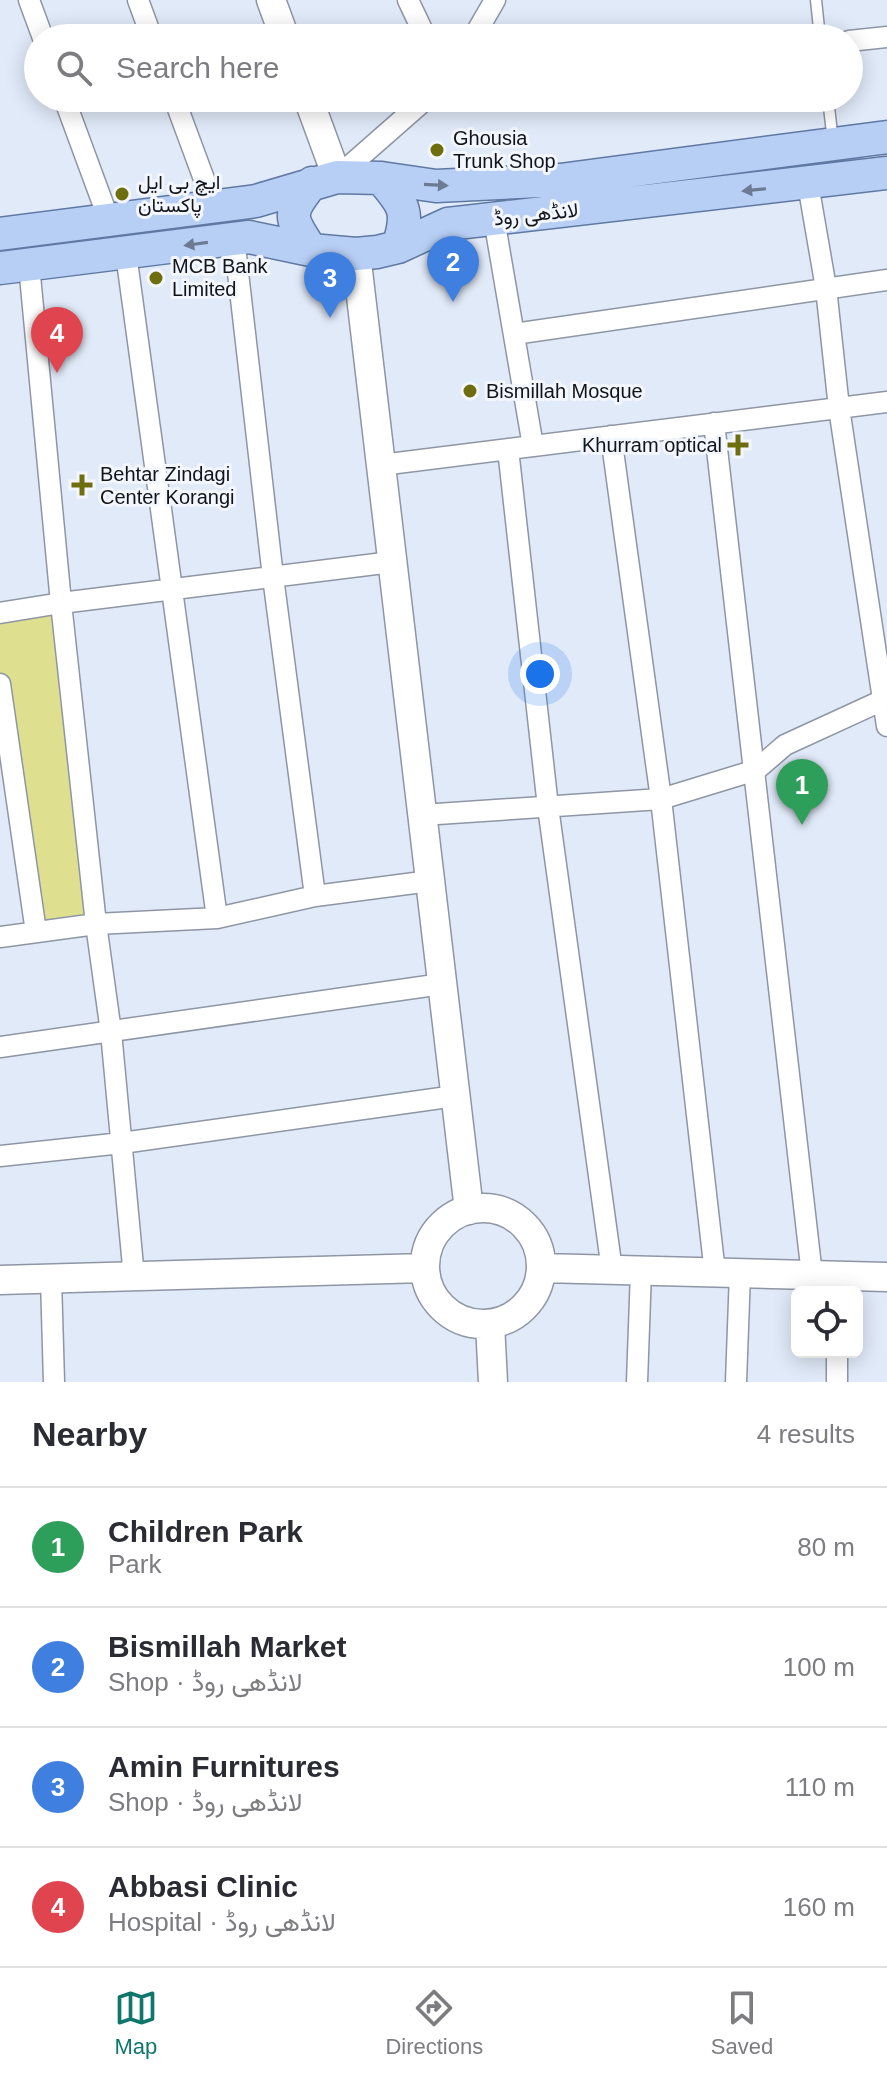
<!DOCTYPE html>
<meta charset="utf-8">
<style>
:root{--surface:#fff;--page:#f7f7f7;--text:#2b2b33;--muted:#7c7c81;--line:#e1e1e2;--accent:#0f766e}
body{margin:0;font-family:Arial,Vazirmatn,sans-serif;background:var(--page);color:var(--text)}
.controls{position:absolute;right:24px;bottom:24px;display:grid;overflow:hidden;border-radius:12px;box-shadow:0 4px 20px #0003}
.controls button{width:72px;height:72px;display:grid;place-items:center;padding:0;border:0;border-bottom:2px solid var(--line);background:var(--surface);color:var(--text);font:40px sans-serif}
.you{position:absolute;left:540px;top:674px;width:28px;height:28px;margin:-20px;border:6px solid #fff;border-radius:50%;background:#1a73e8;box-shadow:0 0 0 12px #1a73e833}
.badge{display:grid;place-items:center;width:52px;height:52px;border-radius:50%;background:var(--accent);color:#fff;font-size:26px;font-weight:700}
.pin{position:absolute;translate:-50% -66px;filter:drop-shadow(0 2px 4px #0008)}
.pin::after{content:'';position:absolute;top:42px;width:28px;height:24px;background:inherit;clip-path:polygon(0 0,100% 0,50% 100%)}
.list{margin:0;padding:0;list-style:none}
h2{display:flex;justify-content:space-between;align-items:center;height:104px;margin:0;padding:0 32px;font-size:34px}
h2 small{font-size:26px;font-weight:400;color:var(--muted)}
.list li{display:grid;grid-template-columns:52px 1fr auto;gap:24px;align-items:center;box-sizing:border-box;height:120px;padding:0 32px;border-top:2px solid var(--line)}
.list b{display:block;font-size:30px;white-space:nowrap}
.list p{margin:0;font-size:26px;white-space:nowrap;color:var(--muted)}
.list em{font-size:26px;font-style:normal;color:var(--muted)}
.icon{flex:none;width:44px;height:44px;fill:none;stroke:currentColor;stroke-width:2;stroke-linecap:round;stroke-linejoin:round}
.map{position:relative;flex:none;width:887px;height:1382px;overflow:hidden}
.search{position:absolute;background:var(--surface);box-shadow:0 4px 20px #0003;left:24px;right:24px;top:24px;height:88px;display:flex;align-items:center;gap:20px;box-sizing:border-box;padding:0 28px;border-radius:44px;color:var(--muted);font-size:30px}
.sheet{height:584px;background:var(--surface)}
nav{display:flex;justify-content:space-around;align-items:center;box-sizing:border-box;height:112px;border-top:2px solid var(--line);background:var(--surface);font-size:22px;color:var(--muted)}
nav a{display:grid;justify-items:center;gap:4px}
nav .on{color:var(--accent)}
.map>svg:first-child{display:block}
.green{fill:#dfe08f}
.lines{fill:none;stroke-linecap:round;stroke-linejoin:round}
.lane-casing{stroke:#8e96a4;stroke-width:13}
.street-casing{stroke:#8e96a4;stroke-width:23}
.secondary-casing{stroke:#8e96a4;stroke-width:31}
.primary-casing{stroke:#5f79a3;stroke-width:35}
.lane{stroke:#fff;stroke-width:10}
.street{stroke:#fff;stroke-width:20}
.secondary{stroke:#fff;stroke-width:28}
.primary{stroke:#b8cff5;stroke-width:32}
.oneway{fill:#6d7b92}
.poi-dot{fill:#6f6e0f;stroke:#f3f7fd;stroke-width:3}
.labels{text-anchor:middle;stroke-width:6;stroke-linejoin:round;paint-order:stroke}
.poi-label{font-size:20px;fill:#111419;stroke:#f3f7fd;text-anchor:start}
.street-label{font-size:20px;fill:#111419;stroke:#f3f7fd}
</style>
<div class="map">
<svg width="887" height="1382" viewBox="0 0 887 1382">
<rect width="100%" height="100%" fill="#e1eaf9"/>
<path class="green" d="M61 603 96 924 36 932 0 684V613Z"/>
<g class="lines">
<g class="lane-casing">
<path id="lane" d="M816 0 820 38
M828 98 833 142"/>
</g>
<g class="street-casing">
<path id="street" d="M29 0 43 38
M138 0 152 38
M408 0 426 38
M473 38 495 0
M849 41 887 37
M64 98 109 220
M174 98 214 206
M337 177 427 98
M808 184 826 288 839 408 887 726
M494 219 533 446
M234 238 273 577 315 896
M126 254 217 918
M29 265 61 603 96 924 111 1032 134 1277
M514 334 887 280
M714 423 812 1275
M611 436 661 799 715 1273
M508 449 548 807 612 1270
M381 465 887 402
M0 613 61 603 392 562
M0 684 36 932
M422 815 661 799 756 770 785 745 883 700
M0 937 96 924 217 918 315 896 430 881
M0 1047 442 984
M0 1156 122 1143 455 1096
M51 1279 54 1382
M637 1382 641 1271
M736 1382 740 1273
M837 1382V1352"/>
</g>
<g class="secondary-casing">
<path id="secondary" d="M271 0 285 38
M308 98 337 177
M356 254 469 1210
M425 1266a58 58 0 1 1 116 0a58 58 0 1 1-116 0Z
M542 1268 887 1277
M0 1280 425 1268
M490 1324 493 1382"/>
</g>
<g class="primary-casing">
<path id="primary" d="M381 178C404 205 410 211 398 247
M0 234 256 201 337 177 381 178 436 186 560 180 887 137
M311 250C289 217 287 214 312 183
M0 268 249 237 311 250 356 254 377 252 398 247 448 224 887 173"/>
</g>
<use href="#lane" class="lane"/>
<use href="#street" class="street"/>
<use href="#secondary" class="secondary"/>
<use href="#primary" class="primary"/>
</g>
<defs><path id="oneway-solid" d="M-6-.8H1V-3.2L6.5 0L1 3.2V.8H-6Z" transform="scale(2)"/></defs>
<g class="oneway">
<use href="#oneway-solid" transform="translate(436 185) rotate(3)"/>
<use href="#oneway-solid" transform="translate(754 190) rotate(174)"/>
<use href="#oneway-solid" transform="translate(196 244) rotate(172)"/>
</g>
<g class="poi-dot">
<circle cx="437" cy="150" r="8"/>
<circle cx="122" cy="194" r="8"/>
<circle cx="156" cy="278" r="8"/>
<circle cx="470" cy="391" r="8"/>
<path d="M734 433h8v8h8v8h-8v8h-8v-8h-8v-8h8z"/>
<path d="M78 473h8v8h8v8h-8v8h-8v-8h-8v-8h8z"/>
</g>
<g class="labels">
<g class="poi-label">
<text x="453" y="145">Ghousia<tspan x="453" dy="23">Trunk Shop</tspan></text>
<text x="138" y="189">ایچ بی ایل<tspan x="138" dy="23">پاکستان</tspan></text>
<text x="172" y="273">MCB Bank<tspan x="172" dy="23">Limited</tspan></text>
<text x="486" y="398">Bismillah Mosque</text>
<text x="722" y="452" text-anchor="end">Khurram optical</text>
<text x="100" y="481">Behtar Zindagi<tspan x="100" dy="23">Center Korangi</tspan></text>
</g>
<g class="street-label">
<text transform="translate(536 214) rotate(-6)" y="7">لانڈھی روڈ</text>
</g>
</g>
</svg>
<div class="controls">
<button><svg class="icon" aria-label="locate" viewBox="0 0 24 24"><circle cx="12" cy="12" r="6"/><path d="M12 2v4M12 18v4M2 12h4M18 12h4"/></svg></button>
</div>
<div class="you"></div>
<div class="pin badge" style="left:802px;top:825px;background:#2e9e5b">1</div>
<div class="pin badge" style="left:453px;top:302px;background:#3f7fe0">2</div>
<div class="pin badge" style="left:330px;top:318px;background:#3f7fe0">3</div>
<div class="pin badge" style="left:57px;top:373px;background:#e0444e">4</div>
<div class="search"><svg class="icon" aria-label="search" viewBox="0 0 24 24"><circle cx="10" cy="10" r="6"/><path d="M15 15l6 6"/></svg>Search here</div>
</div>
<section class="sheet">
<h2>Nearby<small>4 results</small></h2>
<ul class="list">
<li><span class="badge" style="background:#2e9e5b">1</span><div><b>Children Park</b><p>Park</p></div><em>80 m</em></li>
<li><span class="badge" style="background:#3f7fe0">2</span><div><b>Bismillah Market</b><p>Shop · لانڈھی روڈ</p></div><em>100 m</em></li>
<li><span class="badge" style="background:#3f7fe0">3</span><div><b>Amin Furnitures</b><p>Shop · لانڈھی روڈ</p></div><em>110 m</em></li>
<li><span class="badge" style="background:#e0444e">4</span><div><b>Abbasi Clinic</b><p>Hospital · لانڈھی روڈ</p></div><em>160 m</em></li>
</ul>
</section>
<nav>
<a class="on"><svg class="icon" aria-label="map" viewBox="0 0 24 24"><path d="M3 6l6-2 6 2 6-2v14l-6 2-6-2-6 2zM9 4v14M15 6v14"/></svg>Map</a>
<a><svg class="icon" aria-label="directions" viewBox="0 0 24 24"><path d="M12 3l9 9-9 9-9-9zM9 14v-3h6M13 9l2 2-2 2"/></svg>Directions</a>
<a><svg class="icon" aria-label="saved" viewBox="0 0 24 24"><path d="M7 4h10v16l-5-4-5 4z"/></svg>Saved</a>
</nav>
